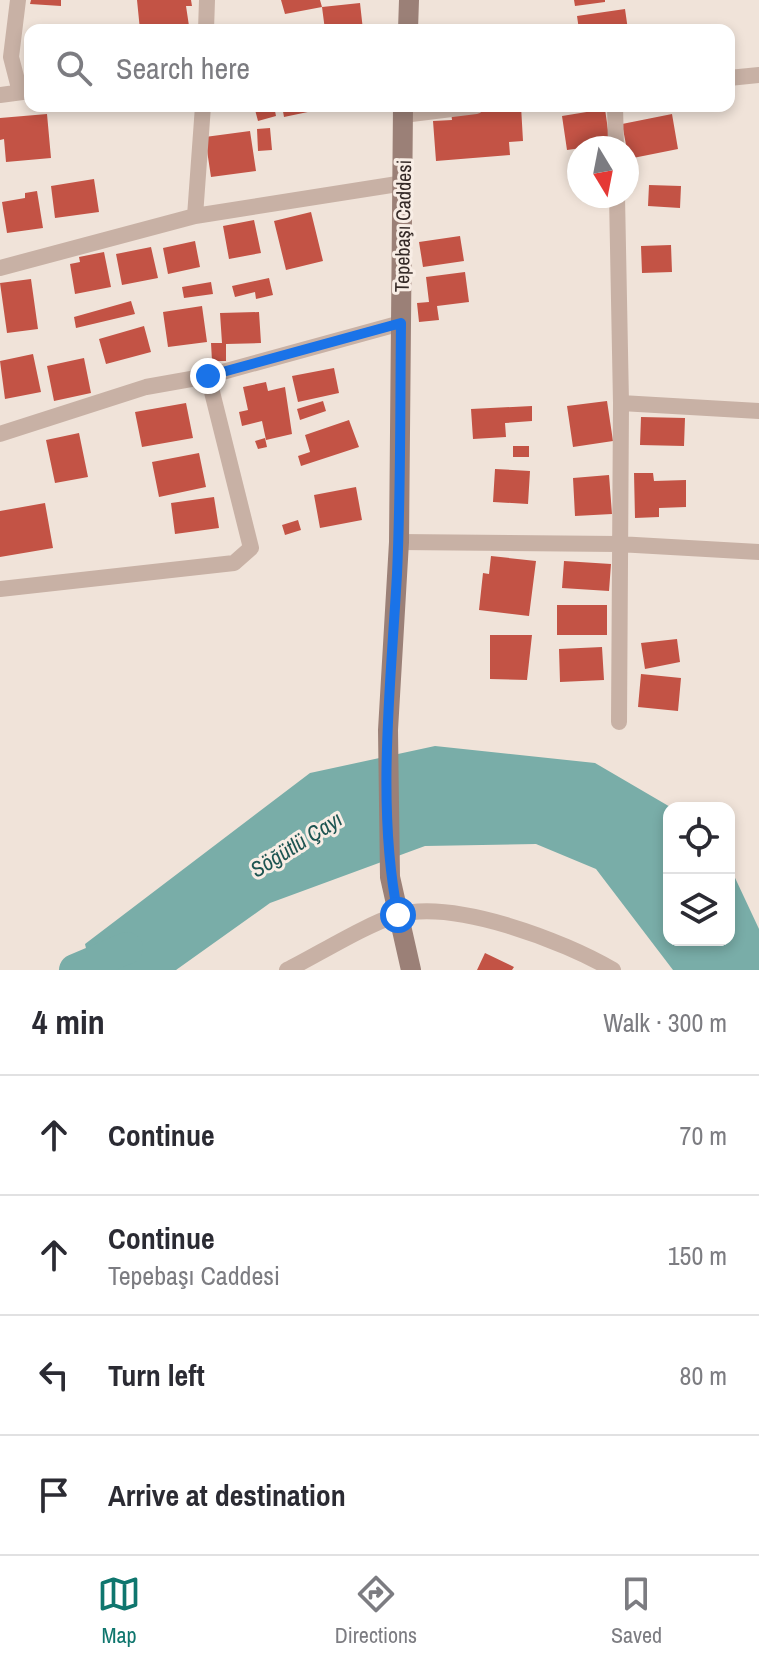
<!DOCTYPE html>
<meta charset="utf-8">
<style>
:root{--surface:#fff;--page:#f7f7f7;--text:#2b2b33;--muted:#7c7c81;--line:#e1e1e2;--accent:#0f766e}
body{margin:0;font-family:"Archivo Narrow",sans-serif;background:var(--page);color:var(--text)}
.controls{position:absolute;right:24px;bottom:24px;display:grid;overflow:hidden;border-radius:16px;box-shadow:0 4px 12px #0003}
.controls button{width:72px;height:72px;display:grid;place-items:center;padding:0;border:0;border-bottom:2px solid var(--line);background:var(--surface);color:var(--text);font:40px sans-serif}
.compass{position:absolute;left:567px;top:136px;width:72px;height:72px;border-radius:50%;background:var(--surface);box-shadow:0 4px 12px #0003;rotate:170deg}
.stop{position:absolute;width:24px;height:24px;margin:-18px;border:6px solid #1a73e8;border-radius:50%;background:#fff}
.stop.end{background:#1a73e8;border-color:#fff;box-shadow:0 2px 8px #0008}
.list{margin:0;padding:0;list-style:none}
h2{display:flex;justify-content:space-between;align-items:center;height:104px;margin:0;padding:0 32px;font-size:34px}
h2 small{font-size:26px;font-weight:400;color:var(--muted)}
.list li{display:grid;grid-template-columns:52px 1fr auto;gap:24px;align-items:center;box-sizing:border-box;height:120px;padding:0 32px;border-top:2px solid var(--line)}
.list b{display:block;font-size:30px;white-space:nowrap}
.list p{margin:0;font-size:26px;white-space:nowrap;color:var(--muted)}
.list em{font-size:26px;font-style:normal;color:var(--muted)}
.icon{flex:none;width:44px;height:44px;fill:none;stroke:currentColor;stroke-width:2;stroke-linecap:round;stroke-linejoin:round}
.map{position:relative;flex:none;width:759px;height:970px;overflow:hidden}
.search{position:absolute;background:var(--surface);box-shadow:0 4px 12px #0003;left:24px;right:24px;top:24px;height:88px;display:flex;align-items:center;gap:20px;box-sizing:border-box;padding:0 28px;border-radius:16px;color:var(--muted);font-size:30px}
.sheet{height:584px;background:var(--surface)}
nav{display:flex;justify-content:space-around;align-items:center;box-sizing:border-box;height:112px;border-top:2px solid var(--line);background:var(--surface);font-size:22px;color:var(--muted)}
nav a{display:grid;justify-items:center;gap:4px}
nav .on{color:var(--accent)}
.map>svg:first-child{display:block}
.water{fill:#79ada8}
.lines{fill:none;stroke-linecap:round;stroke-linejoin:round}
.river{stroke:#79ada8;stroke-width:32}
.building{fill:#c35345}
.minor{stroke:#c8b1a5;stroke-width:16}
.secondary{stroke:#9b8077;stroke-width:20}
.route{stroke:#1a73e8;stroke-width:10}
.labels{text-anchor:middle;stroke-width:6;stroke-linejoin:round;paint-order:stroke}
.street-label{font-size:20px;fill:#342926;stroke:#f8ede5}
.water-label{font-size:22px;font-style:italic;fill:#1d5451;stroke:#f8ede5}
</style>
<div class="map">
<svg width="759" height="970" viewBox="0 0 759 970">
<rect width="100%" height="100%" fill="#f0e3d9"/>
<path class="water" d="M435 746 595 763 672 808 669 940H729V865L759 929V970H673L596 869 536 844 425 846 270 903 176 970H91L85 944 310 773Z"/>
<g class="lines">
<path class="river" d="M75 970 127 948"/>
</g>
<path class="building" d="M31 0H61V6L30 4Z
M137 0H191L192 6H186L189 26 140 30Z
M281 0H320L322 7 285 14Z
M574 0H605V2L575 6Z
M360 3 363 30H325L322 7Z
M625 9 628 30H579L577 16Z
M254 106H274L276 116 258 121Z
M282 106H321L322 109 284 117Z
M521 106 523 141 509 142 510 155 436 161 433 121 452 120 451 112Z
M605 109 610 144 567 150 562 116Z
M47 114 51 158 6 162 4 139 0 140V118Z
M672 114 678 149 633 158 634 164 630 165 622 124Z
M270 128 272 150 258 151 257 129Z
M250 131 256 171 211 177 205 137Z
M94 179 99 212 55 218 51 186Z
M649 185 681 186 680 208 648 206Z
M37 191 43 228 7 233 2 202 25 198V193Z
M311 212 323 261 286 270 274 221Z
M254 220 261 253 229 259 223 226Z
M460 236 464 261 423 267 419 242Z
M195 241 200 267 168 274 163 248Z
M671 245 672 272 642 273 641 246Z
M151 247 158 278 122 285 116 254Z
M104 252 111 287 75 294 70 264 80 262 79 257Z
M465 272 469 302 437 306 439 320 419 322 417 303 429 302 426 277Z
M269 278 273 295 256 299 255 292 235 297 232 286Z
M31 279 38 329 7 333 0 283Z
M211 282 213 294 184 298 182 287Z
M131 301 135 314 76 328 74 317Z
M202 306 207 342 168 347 163 312Z
M259 312 261 343 226 344V361H212L211 343H222L220 313Z
M144 326 151 352 106 364 99 339Z
M33 354 41 392 5 399 0 361Z
M84 358 91 393 54 401 47 366Z
M334 368 339 393 298 402 292 376Z
M266 382 268 391 285 387 292 434 266 440 262 421 242 426 239 412 248 410 243 387Z
M323 401 326 411 300 420 297 409Z
M607 401 613 441 573 447 567 406Z
M186 403 193 438 142 447 135 412Z
M532 406V421L505 423 506 437 473 439 471 409Z
M641 417 685 418 684 446 640 445Z
M349 420 359 447 301 466 298 456 310 452 305 435Z
M79 433 88 477 55 483 46 440Z
M265 438 267 447 258 449 255 441Z
M513 446H529V457H513Z
M199 453 206 487 159 497 152 462Z
M495 469 530 471 528 504 493 502Z
M634 473H653L654 481 686 480V507L659 508V517L635 518Z
M609 475 612 514 575 516 573 478Z
M356 487 362 520 320 528 314 495Z
M214 497 219 528 175 534 171 503Z
M45 503 53 548 0 557V511Z
M298 520 301 530 285 535 282 525Z
M491 556 536 561 529 616 479 610 483 573 489 574Z
M564 561 611 564 609 591 562 588Z
M557 605H607V635H557Z
M490 635H532L527 680 490 679Z
M677 639 680 662 645 669 641 643Z
M602 647 604 680 560 682 559 649Z
M641 674 681 678 678 711 638 707Z
M485 953 514 967 512 970H477Z"/>
<g class="lines">
<path class="minor" d="M18 0 11 57 20 92
M206 30 207 0
M729 78 759 75
M0 95 30 91
M615 106 616 148
M403 115 476 106
M617 196 621 403 619 722
M195 216 203 106
M0 268 195 216 404 183
M621 403 759 411
M0 434 146 387 208 376 401 323
M399 542 618 544 759 552
M0 589 234 563 251 548 208 376
M287 970C319 954 365 925 397 915 454 899 564 941 613 970"/>
<path class="secondary" d="M408 30 409 0
M403 106 399 542 388 730 390 877 411 970"/>
</g>
<g class="lines">
<path class="route" d="M208 376 401 323C400 406 401 490 397 574 391 683 376 807 398 915"/>
</g>
<g class="labels">
<g class="street-label">
<text transform="translate(403 226) rotate(-89)" y="7">Tepebaşı Caddesi</text>
</g>
<g class="water-label">
<text transform="translate(296 844) rotate(-32)" y="8">Söğütlü Çayı</text>
</g>
</g>
</svg>
<div class="controls">
<button><svg class="icon" aria-label="locate" viewBox="0 0 24 24"><circle cx="12" cy="12" r="6"/><path d="M12 2v4M12 18v4M2 12h4M18 12h4"/></svg></button>
<button><svg class="icon" aria-label="layers" viewBox="0 0 24 24"><path d="M12 4l9 5-9 5-9-5zM3 14l9 5 9-5"/></svg></button>
</div>
<svg class="compass" viewBox="-18 -18 36 36"><path d="M0-13l5 13h-10z" fill="#e53935"/><path d="M0 13l5-13h-10z" fill="#7c7c81"/></svg>
<div class="stop" style="left:398px;top:915px"></div>
<div class="stop end" style="left:208px;top:376px"></div>
<div class="search"><svg class="icon" aria-label="search" viewBox="0 0 24 24"><circle cx="10" cy="10" r="6"/><path d="M15 15l6 6"/></svg>Search here</div>
</div>
<section class="sheet">
<h2>4 min<small>Walk · 300 m</small></h2>
<ul class="list">
<li><svg class="icon" aria-label="ahead" viewBox="0 0 24 24"><path d="M12 20V5M6 11l6-6 6 6"/></svg><div><b>Continue</b></div><em>70 m</em></li>
<li><svg class="icon" aria-label="ahead" viewBox="0 0 24 24"><path d="M12 20V5M6 11l6-6 6 6"/></svg><div><b>Continue</b><p>Tepebaşı Caddesi</p></div><em>150 m</em></li>
<li><svg class="icon" aria-label="left" viewBox="0 0 24 24"><path d="M17 20v-9H6M10 6l-5 5 5 5"/></svg><div><b>Turn left</b></div><em>80 m</em></li>
<li><svg class="icon" aria-label="arrive" viewBox="0 0 24 24"><path d="M6 21V4h12l-3 4 3 4H6"/></svg><div><b>Arrive at destination</b></div></li>
</ul>
</section>
<nav>
<a class="on"><svg class="icon" aria-label="map" viewBox="0 0 24 24"><path d="M3 6l6-2 6 2 6-2v14l-6 2-6-2-6 2zM9 4v14M15 6v14"/></svg>Map</a>
<a><svg class="icon" aria-label="directions" viewBox="0 0 24 24"><path d="M12 3l9 9-9 9-9-9zM9 14v-3h6M13 9l2 2-2 2"/></svg>Directions</a>
<a><svg class="icon" aria-label="saved" viewBox="0 0 24 24"><path d="M7 4h10v16l-5-4-5 4z"/></svg>Saved</a>
</nav>
